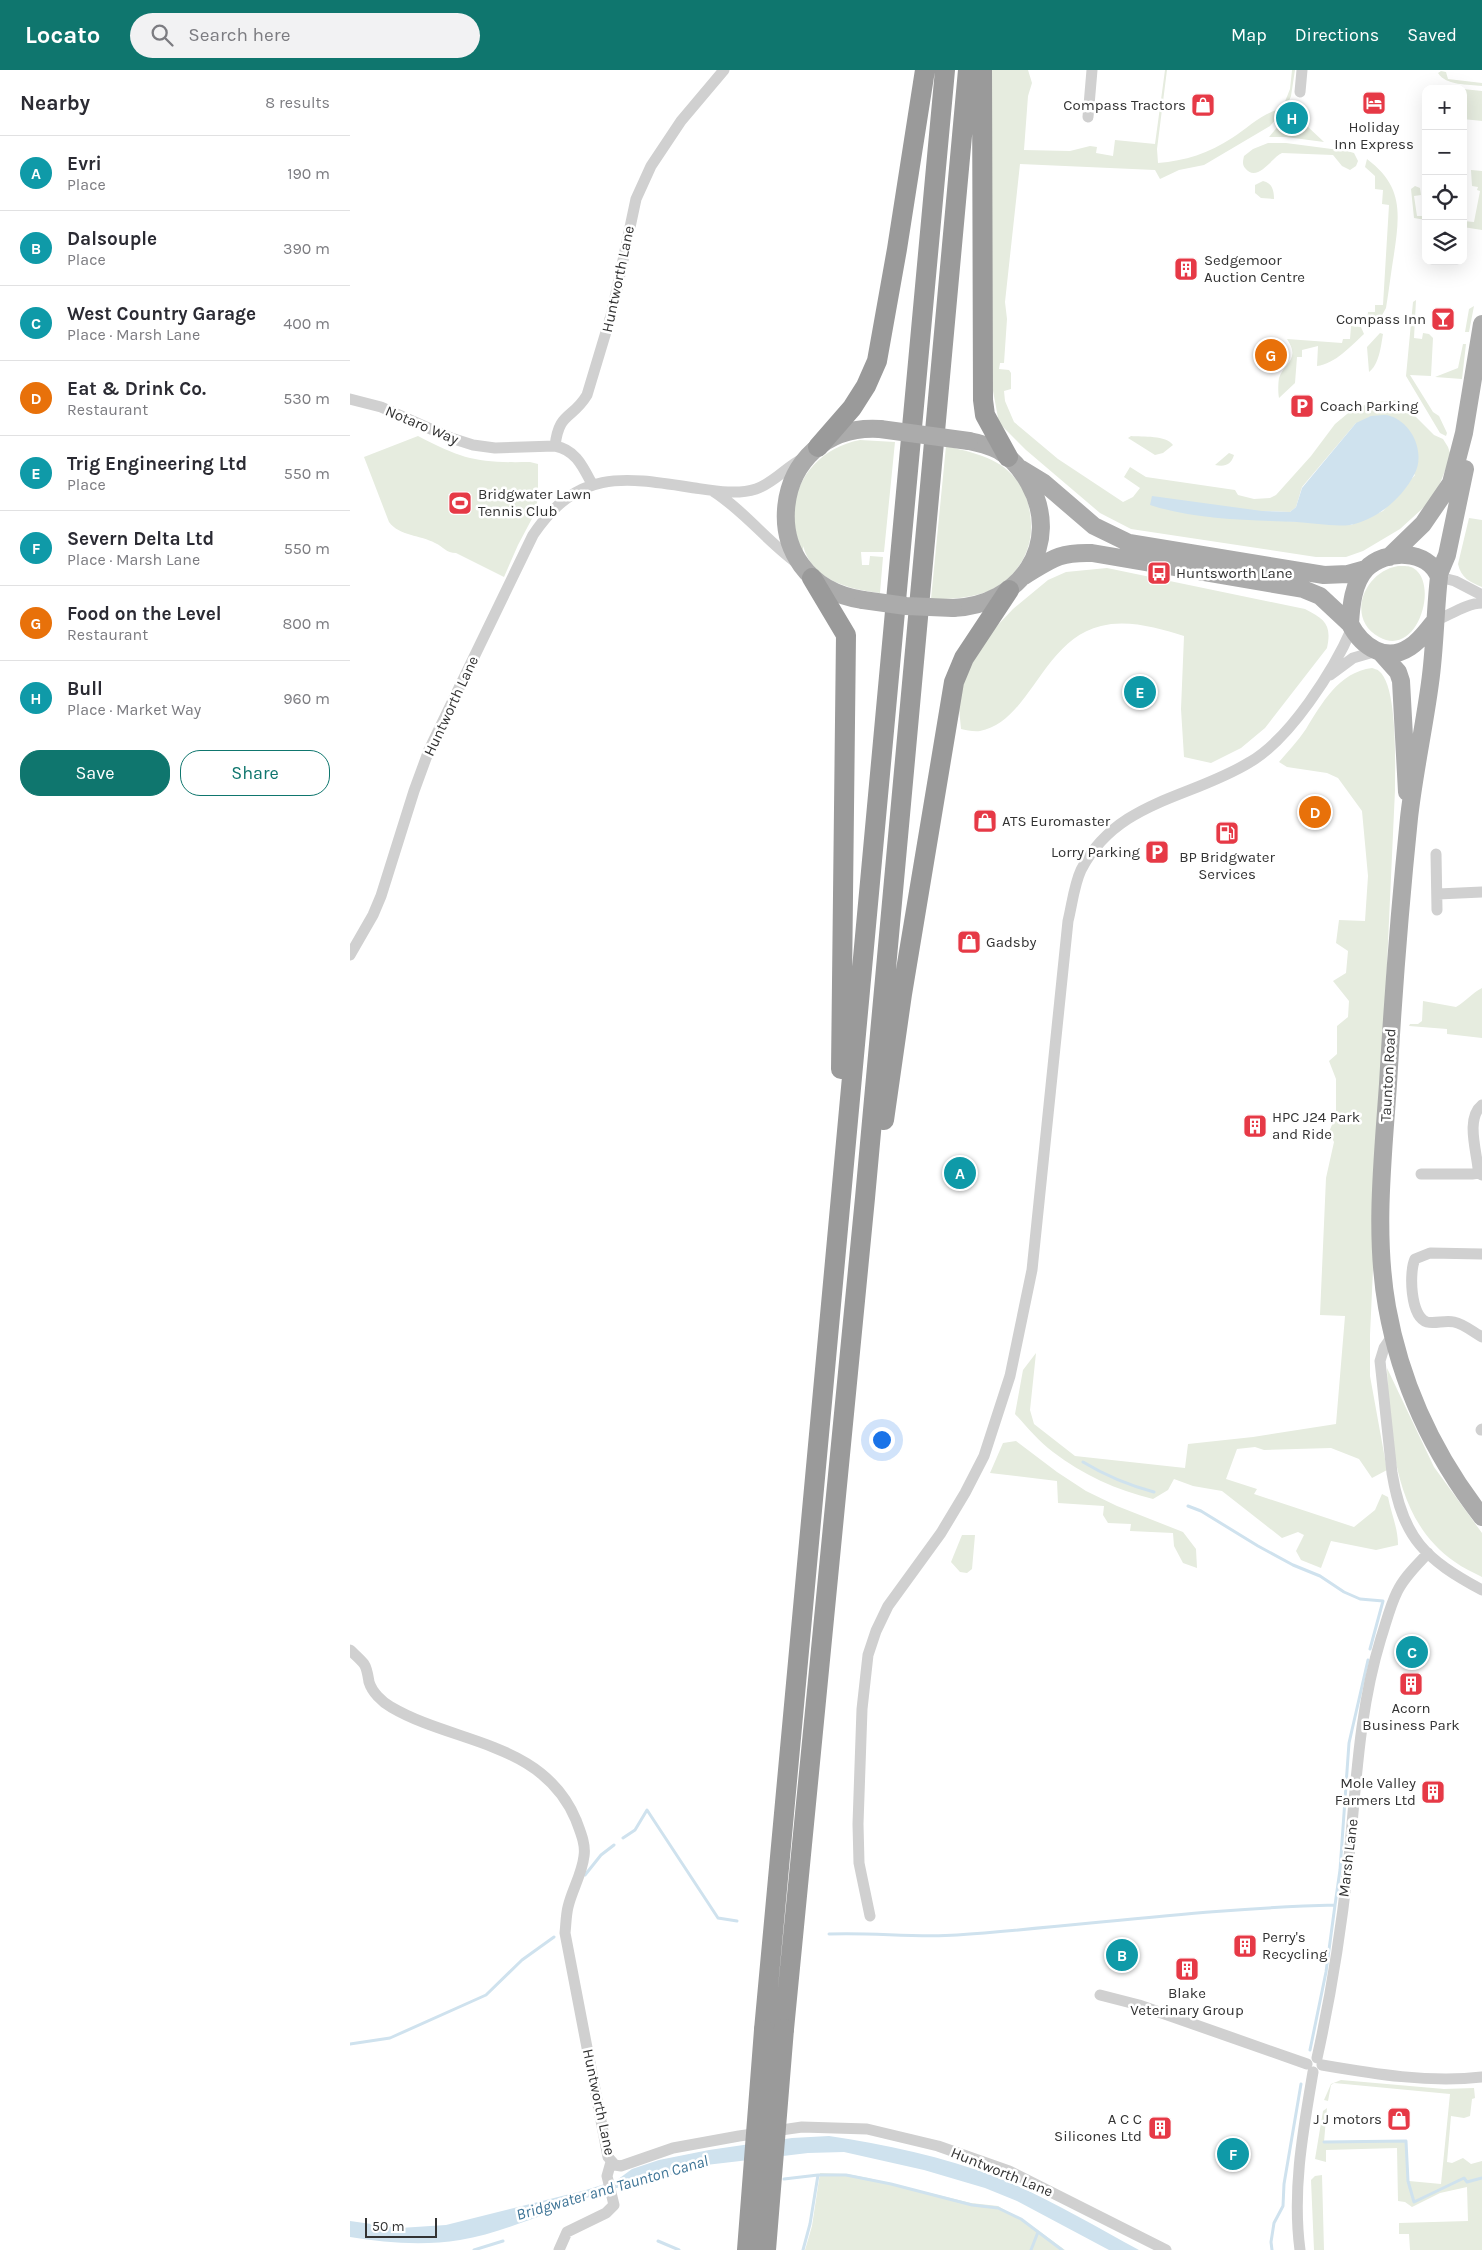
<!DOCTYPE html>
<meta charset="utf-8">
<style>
:root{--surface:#fff;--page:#f2f2f3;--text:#2b2b33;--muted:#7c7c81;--line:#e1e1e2;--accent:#0f766e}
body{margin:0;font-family:Karla,sans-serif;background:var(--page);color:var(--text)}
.controls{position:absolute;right:15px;top:15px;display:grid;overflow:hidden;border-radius:10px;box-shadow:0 5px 20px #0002}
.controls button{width:45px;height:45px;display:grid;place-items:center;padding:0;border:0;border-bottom:1px solid var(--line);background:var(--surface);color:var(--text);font:25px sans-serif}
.scale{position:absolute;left:15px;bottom:12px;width:72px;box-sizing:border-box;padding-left:5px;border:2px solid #333;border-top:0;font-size:14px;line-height:18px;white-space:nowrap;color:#333;-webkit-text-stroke:4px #fff;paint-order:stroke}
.you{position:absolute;left:531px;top:1369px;width:18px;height:18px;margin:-12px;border:4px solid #fff;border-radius:50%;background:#1a73e8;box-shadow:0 0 0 8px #1a73e833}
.badge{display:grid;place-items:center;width:32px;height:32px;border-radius:50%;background:var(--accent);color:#fff;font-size:16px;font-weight:700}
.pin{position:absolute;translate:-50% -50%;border:2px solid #fff;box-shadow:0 1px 5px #0006}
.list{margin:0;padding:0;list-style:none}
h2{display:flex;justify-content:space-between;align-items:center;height:65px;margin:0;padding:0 20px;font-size:21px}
h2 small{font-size:16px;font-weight:400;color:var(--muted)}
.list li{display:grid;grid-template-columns:32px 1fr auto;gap:15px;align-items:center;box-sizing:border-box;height:75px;padding:0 20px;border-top:1px solid var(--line)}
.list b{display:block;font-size:19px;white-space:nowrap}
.list p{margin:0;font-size:16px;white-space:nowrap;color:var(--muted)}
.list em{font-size:16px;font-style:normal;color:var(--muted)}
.actions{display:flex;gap:10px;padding:15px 20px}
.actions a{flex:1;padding:11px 0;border:1px solid var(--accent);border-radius:20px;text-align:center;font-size:18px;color:var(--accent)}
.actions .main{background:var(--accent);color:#fff}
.icon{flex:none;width:28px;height:28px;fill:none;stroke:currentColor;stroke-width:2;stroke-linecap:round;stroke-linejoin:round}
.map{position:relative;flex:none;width:1132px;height:2180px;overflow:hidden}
header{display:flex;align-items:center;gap:30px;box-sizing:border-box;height:70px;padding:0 25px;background:var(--accent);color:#fff}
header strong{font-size:24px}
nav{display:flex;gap:28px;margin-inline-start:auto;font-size:18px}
.search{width:350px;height:45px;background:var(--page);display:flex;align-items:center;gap:12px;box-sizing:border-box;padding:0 18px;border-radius:28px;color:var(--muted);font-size:19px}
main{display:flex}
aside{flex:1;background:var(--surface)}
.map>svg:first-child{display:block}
.green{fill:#e6ecdf;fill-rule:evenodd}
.water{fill:#cfe2ee}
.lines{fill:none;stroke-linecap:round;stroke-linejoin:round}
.stream{stroke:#cfe2ee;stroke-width:3}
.street{stroke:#d0d0d0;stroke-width:11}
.primary{stroke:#ababab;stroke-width:18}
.highway{stroke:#9a9a9a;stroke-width:20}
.primary-bridge{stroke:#ababab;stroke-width:18}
.highway-bridge{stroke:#9a9a9a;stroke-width:20}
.labels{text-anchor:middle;stroke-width:5;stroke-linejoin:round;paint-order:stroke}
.poi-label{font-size:15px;fill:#333;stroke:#fff;text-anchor:start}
.street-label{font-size:15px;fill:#333;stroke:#fff}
.water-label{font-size:16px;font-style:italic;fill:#3f7597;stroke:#fff}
</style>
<header>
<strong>Locato</strong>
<div class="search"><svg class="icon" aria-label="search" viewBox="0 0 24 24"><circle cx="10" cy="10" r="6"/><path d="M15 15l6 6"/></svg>Search here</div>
<nav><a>Map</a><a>Directions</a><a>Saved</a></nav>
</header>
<main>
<aside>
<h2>Nearby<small>8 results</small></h2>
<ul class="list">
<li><span class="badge" style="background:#0f9aa8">A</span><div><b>Evri</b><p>Place</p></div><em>190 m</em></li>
<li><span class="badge" style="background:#0f9aa8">B</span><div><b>Dalsouple</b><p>Place</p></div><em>390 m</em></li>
<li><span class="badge" style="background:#0f9aa8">C</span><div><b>West Country Garage</b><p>Place · Marsh Lane</p></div><em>400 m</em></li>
<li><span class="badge" style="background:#e8710a">D</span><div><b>Eat &amp; Drink Co.</b><p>Restaurant</p></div><em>530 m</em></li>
<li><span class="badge" style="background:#0f9aa8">E</span><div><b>Trig Engineering Ltd</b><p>Place</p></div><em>550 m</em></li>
<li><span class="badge" style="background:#0f9aa8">F</span><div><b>Severn Delta Ltd</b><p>Place · Marsh Lane</p></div><em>550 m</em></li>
<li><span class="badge" style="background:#e8710a">G</span><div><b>Food on the Level</b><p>Restaurant</p></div><em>800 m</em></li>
<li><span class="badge" style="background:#0f9aa8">H</span><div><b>Bull</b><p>Place · Market Way</p></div><em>960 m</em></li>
</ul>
<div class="actions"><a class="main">Save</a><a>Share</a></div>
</aside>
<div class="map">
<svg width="1132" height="2180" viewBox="0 0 1132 2180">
<rect width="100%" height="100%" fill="#fff"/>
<path class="green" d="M642 0H678L682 13 678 26 674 80 720 81 740 76 747 77 746 83 763 86 765 70 805 74 815 0H817L807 79 808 93C835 91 859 83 882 68 898 58 912 42 932 39L940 19 942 0H945L941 26 936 38 920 56 854 95 829 100 810 109 805 100 670 94 655 232 657 249 654 293H650L649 299 659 300 661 303V319L654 321 655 331 664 352 708 389 773 432 783 427 790 418 774 407 780 397 796 407 885 420 888 425 904 429 920 428 926 425 961 386 985 354 997 344 1008 337 1026 332 1047 330 1058 339 1084 365 1093 369 1098 377 1101 386 1084 428 1050 459 1013 481 996 487H966L781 459 750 443 676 380 649 353 641 310ZM1006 353 1065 405 1033 441 1001 455 858 446 912 441 940 442 946 437 952 417Z
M1091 1 1096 2 1098 9 1132 13V16C1118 14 1096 16 1088 3Z
M1113 19 1132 21V51L1113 49Z
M946 35 957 56 974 72 936 67H919Z
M918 73H936L997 81 1004 83 1008 91 1006 96 1000 100 992 96 983 85 932 83C922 87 907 114 895 98 892 94 893 91 894 86L903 79Z
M1017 89C1053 116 1050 143 1044 184 1041 202 1039 220 1036 238L1031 247 1022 254 1017 251 1018 242H1025V235H1033L1039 135 1032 134 1033 120 1025 119V106L1015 97Z
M1121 100 1132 101V160L1113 157V151L1124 152 1130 121 1127 120 1128 117 1122 116Z
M913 111C922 113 924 120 924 129L911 128 905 123V115Z
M1065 116 1070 118 1071 125 1064 126 1067 146H1073L1076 150 1064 148 1061 119Z
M1066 230 1064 268 1072 269 1073 263 1079 264 1083 268 1081 306 1060 305 1083 342 1089 346 1097 363 1096 366 1090 363 1056 306 1063 232Z
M1124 236 1119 262H1115L1119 239Z
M1001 256 1011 257 1014 264C1001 276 985 294 967 296L968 276 952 280V287H947L945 313 929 328C928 323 928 314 929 308 934 293 951 290 937 269L992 273 993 269H1000Z
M1030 263 1033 264C1031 276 1029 295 1019 302L1017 277Z
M1113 274H1116L1112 309 1085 307 1108 298Z
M68 366C114 390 128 393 180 392L188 394V425L186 441 168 475 154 507 106 483C96 483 94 477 85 473 71 465 49 466 39 452L14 387Z
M781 366C793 367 816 365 823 375L813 383 805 385 778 368Z
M510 370 545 372 534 482H511L512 495H519L520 486 533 487 530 523C499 519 463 511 453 476V482C428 433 457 380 510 370Z
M596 376C620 382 648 387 664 407 676 420 680 436 681 453 683 487 660 517 626 525 611 529 596 529 581 529Z
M879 383 884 385C881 395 875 397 865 395Z
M1119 448 1132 450V517C1120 512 1111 508 1108 494Z
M1048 496C1054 496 1061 495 1066 500 1088 519 1066 588 1029 567 996 549 1013 502 1048 496Z
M757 498 955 539C975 549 982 555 977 578L915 658 891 678 861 693 834 687 831 639 834 566C809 558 777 549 751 556 692 570 680 652 630 661 624 662 616 660 611 659L608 627 628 576 663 539 698 510 716 502Z
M1022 598C1024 599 1027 599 1029 601 1048 616 1045 696 1045 720L1020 1265V1306L1037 1400 1022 1408 1009 1389 981 1378 914 1380 905 1377 887 1379 876 1409 907 1419 904 1424 1004 1457 1025 1440 1032 1424 1038 1427C1041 1443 1048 1458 1048 1475L1026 1480 981 1471 971 1498 951 1490 946 1481 954 1465 948 1462 932 1468 872 1421 843 1416 824 1409 818 1420 803 1429C766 1420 733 1405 703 1382 689 1372 677 1357 665 1344L673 1300 686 1283 680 1340 684 1354 725 1386 835 1398 838 1374 903 1367 986 1354 995 1246 970 1245 976 1108 984 1072 979 1062 986 1045V1009L979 991 987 984V956L998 947 999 931 983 911 996 903 998 881 986 873 989 850 1015 851 1018 806 1012 741 988 708 977 703 937 697 929 692C938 681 948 671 956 659 972 633 989 602 1022 598Z
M1132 918V968L1097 964V959L1059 956 1060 954H1068L1072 951 1073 931 1106 937C1116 931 1122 923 1132 918Z
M1037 1298 1084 1397 1132 1463V1507C1123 1502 1113 1498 1105 1492 1043 1450 1040 1366 1037 1298Z
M666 1371 707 1402 736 1421 767 1436 833 1462 846 1479 847 1498 833 1493 824 1476 823 1463 780 1461 781 1454 758 1453 753 1445 754 1436 708 1433 707 1411 640 1403 653 1373Z
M612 1465H625L622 1499 617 1503 610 1502 601 1492Z
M991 2010 1094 2019 1124 2018 1125 2028 1122 2029 1120 2046 1114 2048 1101 2046 1097 2092 1102 2093 1113 2088 1121 2094 1132 2091V2180H1060L1059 2164H1049V2153L1118 2151 1117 2117 1090 2123 1062 2137 1055 2132 1048 2131 1047 2078 976 2080V2092L965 2089 973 2041 977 2038 974 2072 1056 2071 1059 2111 1091 2114 1100 2024 984 2013 981 2015 978 2031 974 2030 981 2014Z
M470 2103 497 2104 518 2108 621 2133 648 2136 685 2158 715 2180H455L462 2156Z
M972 2105 974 2180H964L961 2110 965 2106Z"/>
<path class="water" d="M1021 346C1027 346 1035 344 1040 346 1063 353 1076 384 1064 405 1055 423 1036 441 1018 449 1013 451 1006 454 1000 455 983 457 964 453 947 452 899 450 846 450 800 435L802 426 912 441 940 442 946 437 952 418 1006 353Z
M479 2066C534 2074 594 2087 646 2107 695 2126 742 2155 789 2180H759L667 2131 635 2118 574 2100 494 2082 458 2083 356 2095 304 2110 257 2120 229 2131 225 2135 210 2137 202 2142C172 2152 142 2165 110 2170 74 2176 36 2173 0 2167V2151L50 2158 96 2155 236 2120 267 2110 282 2099 309 2090 359 2080 442 2068Z"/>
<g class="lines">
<path class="stream" d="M733 1392C756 1406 778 1415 804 1422
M838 1436 851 1441 908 1476 943 1495 970 1506 994 1522 1010 1529 1033 1531 1020 1579
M273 1768 285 1760 297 1740 368 1848 387 1851
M235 1805 251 1785 264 1775
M479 1864C522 1862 564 1868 607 1865 733 1856 858 1838 985 1835L990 1800 999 1673 1018 1590
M0 1974 40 1968 136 1925 172 1890 204 1867
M960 1980 976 1902 985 1835
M974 2072 1056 2071 1058 2111 1064 2132 1114 2108 1117 2112 1132 2108
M434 2109 468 2105H496L541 2114 622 2135 648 2138 671 2149 712 2180
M308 2171 329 2180
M124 2180 153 2171
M453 2180 460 2154 468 2105
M681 2180 688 2162
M922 2180 921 2172 924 2153 933 2136 934 2114 951 2014"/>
<path class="street" d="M950 22 952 0
M738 47 742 0
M0 329 31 337 101 368 123 375 145 378 205 376C226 380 233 397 242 414
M205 376C209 341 222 350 237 325L262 242 286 129 301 96 331 51 374 0
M363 421C396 442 419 474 451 496
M1089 507 1105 511 1132 525
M1085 551C1100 545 1117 533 1132 533
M980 605 1003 588 1027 581
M1086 784 1087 840
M1088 824 1132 822
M0 885 23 845 31 826 64 721 79 680 183 465C228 398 274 407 345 418 365 421 387 425 406 419 424 413 437 396 454 388
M1132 1035C1116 1048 1126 1079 1128 1098L1132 1105
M1071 1104H1122L1129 1103
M1132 1184 1080 1183 1065 1189C1059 1201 1060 1247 1077 1252 1085 1254 1095 1250 1104 1252 1114 1254 1123 1262 1132 1267
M1043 1265 1034 1278 1030 1291 1042 1403C1053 1469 1075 1489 1132 1520
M1131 1360 1132 1359
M0 1580C4 1584 10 1589 14 1594 17 1598 18 1606 19 1612 22 1622 32 1632 41 1637 104 1674 193 1671 226 1750 230 1761 236 1774 234 1786 232 1804 222 1820 218 1837 216 1845 216 1854 215 1863L258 2087 265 2095 271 2096 323 2078 389 2066 452 2057 517 2059 588 2076 659 2101 816 2180
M520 1846 509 1793 508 1754 512 1639 518 1585 526 1561 538 1536 591 1463 615 1423 634 1386 660 1306 682 1200 718 851C722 835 724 815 731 800 767 730 840 729 900 692 940 669 984 600 1002 558
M750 1925 789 1935 957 1994
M967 1988C981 1925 991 1861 998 1797 1006 1720 1008 1643 1031 1568 1036 1553 1040 1536 1047 1522 1054 1507 1067 1495 1078 1483
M972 1995C1024 2004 1079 2013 1132 2007
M209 2180 217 2162 256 2143 264 2135 257 2106 261 2092
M950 2180C942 2120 953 2061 963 2002"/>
<path class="primary" d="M671 399 694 413 744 456 779 473 974 505 998 504 1016 499
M1039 487 1073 454 1101 413 1114 363 1132 254
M1089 504 1097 485 1115 399
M674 506C702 489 708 482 742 483L953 519 970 526 1000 554
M513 530C398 513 418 352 530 359
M603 538C670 536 713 474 679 413 671 399 662 388 648 380 639 376 629 373 619 371
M1085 551C1077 560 1070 571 1060 577 1036 593 1012 577 1000 554 1001 536 1003 513 1016 499 1035 479 1078 479 1089 507 1085 542 1085 578 1080 613 1074 658 1064 703 1059 748 1050 836 1043 925 1038 1014 1033 1087 1024 1164 1037 1237 1051 1315 1084 1385 1132 1447
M1032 584 1048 602 1051 611 1057 722"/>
<path class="highway" d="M632 0 633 330 635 345 658 387
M468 377 502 338 516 316 527 291 547 179 575 0
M462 508 496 565 491 999
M534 1050 552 924 604 612 614 588 659 520
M434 1959 515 1128 618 0
M414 1960 595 0"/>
<path class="primary-bridge" d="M530 359 619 371
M513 530 556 536 603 538"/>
<path class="highway-bridge" d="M397 2180 414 1960
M416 2180 434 1959"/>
</g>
<defs>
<g id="hotel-square" transform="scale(1.25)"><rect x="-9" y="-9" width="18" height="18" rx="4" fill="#e63946" stroke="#fff"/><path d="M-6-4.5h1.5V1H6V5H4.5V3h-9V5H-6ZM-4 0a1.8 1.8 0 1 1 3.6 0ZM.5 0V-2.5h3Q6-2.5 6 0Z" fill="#fff"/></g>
<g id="shop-square" transform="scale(1.25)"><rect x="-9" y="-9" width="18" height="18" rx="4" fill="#e63946" stroke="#fff"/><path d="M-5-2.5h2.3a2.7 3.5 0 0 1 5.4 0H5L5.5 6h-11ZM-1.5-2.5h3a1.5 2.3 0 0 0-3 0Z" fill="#fff"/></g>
<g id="building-square" transform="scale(1.25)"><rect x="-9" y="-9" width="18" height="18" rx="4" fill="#e63946" stroke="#fff"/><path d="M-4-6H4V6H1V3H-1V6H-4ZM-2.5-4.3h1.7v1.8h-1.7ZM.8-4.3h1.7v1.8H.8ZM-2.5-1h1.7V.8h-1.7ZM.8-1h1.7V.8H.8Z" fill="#fff"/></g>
<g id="bar-square" transform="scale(1.25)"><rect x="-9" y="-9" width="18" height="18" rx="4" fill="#e63946" stroke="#fff"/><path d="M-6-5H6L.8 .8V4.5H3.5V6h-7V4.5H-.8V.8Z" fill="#fff"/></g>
<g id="parking-square" transform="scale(1.25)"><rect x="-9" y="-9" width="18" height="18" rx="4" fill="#e63946" stroke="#fff"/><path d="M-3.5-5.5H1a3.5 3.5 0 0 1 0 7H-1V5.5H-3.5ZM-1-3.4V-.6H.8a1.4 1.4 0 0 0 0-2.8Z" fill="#fff"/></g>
<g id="stadium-square" transform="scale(1.25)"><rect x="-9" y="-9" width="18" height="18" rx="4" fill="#e63946" stroke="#fff"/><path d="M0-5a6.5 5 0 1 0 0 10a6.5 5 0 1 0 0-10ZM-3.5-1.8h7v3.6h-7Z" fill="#fff"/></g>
<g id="bus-square" transform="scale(1.25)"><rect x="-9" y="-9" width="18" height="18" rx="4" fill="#e63946" stroke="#fff"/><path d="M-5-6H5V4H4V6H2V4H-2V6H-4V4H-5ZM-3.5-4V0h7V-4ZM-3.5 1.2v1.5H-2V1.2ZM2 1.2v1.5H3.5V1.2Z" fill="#fff"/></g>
<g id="fuel-square" transform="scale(1.25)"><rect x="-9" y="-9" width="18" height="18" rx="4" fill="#e63946" stroke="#fff"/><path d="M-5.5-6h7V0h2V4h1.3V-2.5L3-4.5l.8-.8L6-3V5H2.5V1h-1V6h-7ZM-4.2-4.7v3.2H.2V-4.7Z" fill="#fff"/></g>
</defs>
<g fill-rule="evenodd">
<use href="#hotel-square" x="1024" y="33"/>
<use href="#shop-square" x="853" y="35"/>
<use href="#building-square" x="836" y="199"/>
<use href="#bar-square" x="1093" y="249"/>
<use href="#parking-square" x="952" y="336"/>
<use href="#stadium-square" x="110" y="433"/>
<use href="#bus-square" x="809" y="503"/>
<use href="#shop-square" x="635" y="751"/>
<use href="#fuel-square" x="877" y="763"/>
<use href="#parking-square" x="807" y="782"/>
<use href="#shop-square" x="619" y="872"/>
<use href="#building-square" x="905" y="1056"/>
<use href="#building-square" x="1061" y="1614"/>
<use href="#building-square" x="1083" y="1722"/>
<use href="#building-square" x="895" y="1876"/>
<use href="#building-square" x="837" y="1899"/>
<use href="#shop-square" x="1049" y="2049"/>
<use href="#building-square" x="810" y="2058"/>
</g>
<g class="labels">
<g class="poi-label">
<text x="836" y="40" text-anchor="end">Compass Tractors</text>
<text x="1024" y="62" text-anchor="middle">Holiday<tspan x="1024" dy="17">Inn Express</tspan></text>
<text x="854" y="195">Sedgemoor<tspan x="854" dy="17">Auction Centre</tspan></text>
<text x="1076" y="254" text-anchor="end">Compass Inn</text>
<text x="970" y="341">Coach Parking</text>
<text x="128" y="429">Bridgwater Lawn<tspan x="128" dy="17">Tennis Club</tspan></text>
<text x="826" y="508">Huntsworth Lane</text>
<text x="652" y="756">ATS Euromaster</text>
<text x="790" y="787" text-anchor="end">Lorry Parking</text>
<text x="877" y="792" text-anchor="middle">BP Bridgwater<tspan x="877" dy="17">Services</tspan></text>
<text x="636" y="877">Gadsby</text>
<text x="922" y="1052">HPC J24 Park<tspan x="922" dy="17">and Ride</tspan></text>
<text x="1061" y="1643" text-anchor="middle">Acorn<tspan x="1061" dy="17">Business Park</tspan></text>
<text x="1066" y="1718" text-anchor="end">Mole Valley<tspan x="1066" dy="17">Farmers Ltd</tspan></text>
<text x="912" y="1872">Perry's<tspan x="912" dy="17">Recycling</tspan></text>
<text x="837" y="1928" text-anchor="middle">Blake<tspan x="837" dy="17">Veterinary Group</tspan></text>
<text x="792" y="2054" text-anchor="end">A C C<tspan x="792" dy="17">Silicones Ltd</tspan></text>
<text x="1032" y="2054" text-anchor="end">J J motors</text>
</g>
<g class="street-label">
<text transform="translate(268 209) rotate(-78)" y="5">Huntworth Lane</text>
<text transform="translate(72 355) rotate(23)" y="5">Notaro Way</text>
<text transform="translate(101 636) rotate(-65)" y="5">Huntworth Lane</text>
<text transform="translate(1038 1005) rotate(-87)" y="5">Taunton Road</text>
<text transform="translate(998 1788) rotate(-83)" y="5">Marsh Lane</text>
<text transform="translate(249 2032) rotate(78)" y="5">Huntworth Lane</text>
<text transform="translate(652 2102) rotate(22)" y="5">Huntworth Lane</text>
</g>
<g class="water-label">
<text transform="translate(262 2117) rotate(-16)" y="6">Bridgwater and Taunton Canal</text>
</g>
</g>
</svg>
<div class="controls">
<button>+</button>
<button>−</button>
<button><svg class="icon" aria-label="locate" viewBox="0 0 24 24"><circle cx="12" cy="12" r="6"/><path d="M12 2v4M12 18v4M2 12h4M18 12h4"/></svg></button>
<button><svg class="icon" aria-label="layers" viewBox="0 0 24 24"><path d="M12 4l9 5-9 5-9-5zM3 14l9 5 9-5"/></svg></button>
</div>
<div class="scale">50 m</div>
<div class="you"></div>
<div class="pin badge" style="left:610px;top:1103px;background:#0f9aa8">A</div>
<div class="pin badge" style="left:772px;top:1885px;background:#0f9aa8">B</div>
<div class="pin badge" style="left:1062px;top:1582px;background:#0f9aa8">C</div>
<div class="pin badge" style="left:965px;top:742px;background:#e8710a">D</div>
<div class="pin badge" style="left:790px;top:622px;background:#0f9aa8">E</div>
<div class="pin badge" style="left:883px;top:2084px;background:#0f9aa8">F</div>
<div class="pin badge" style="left:921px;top:285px;background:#e8710a">G</div>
<div class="pin badge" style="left:942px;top:48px;background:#0f9aa8">H</div>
</div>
</main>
